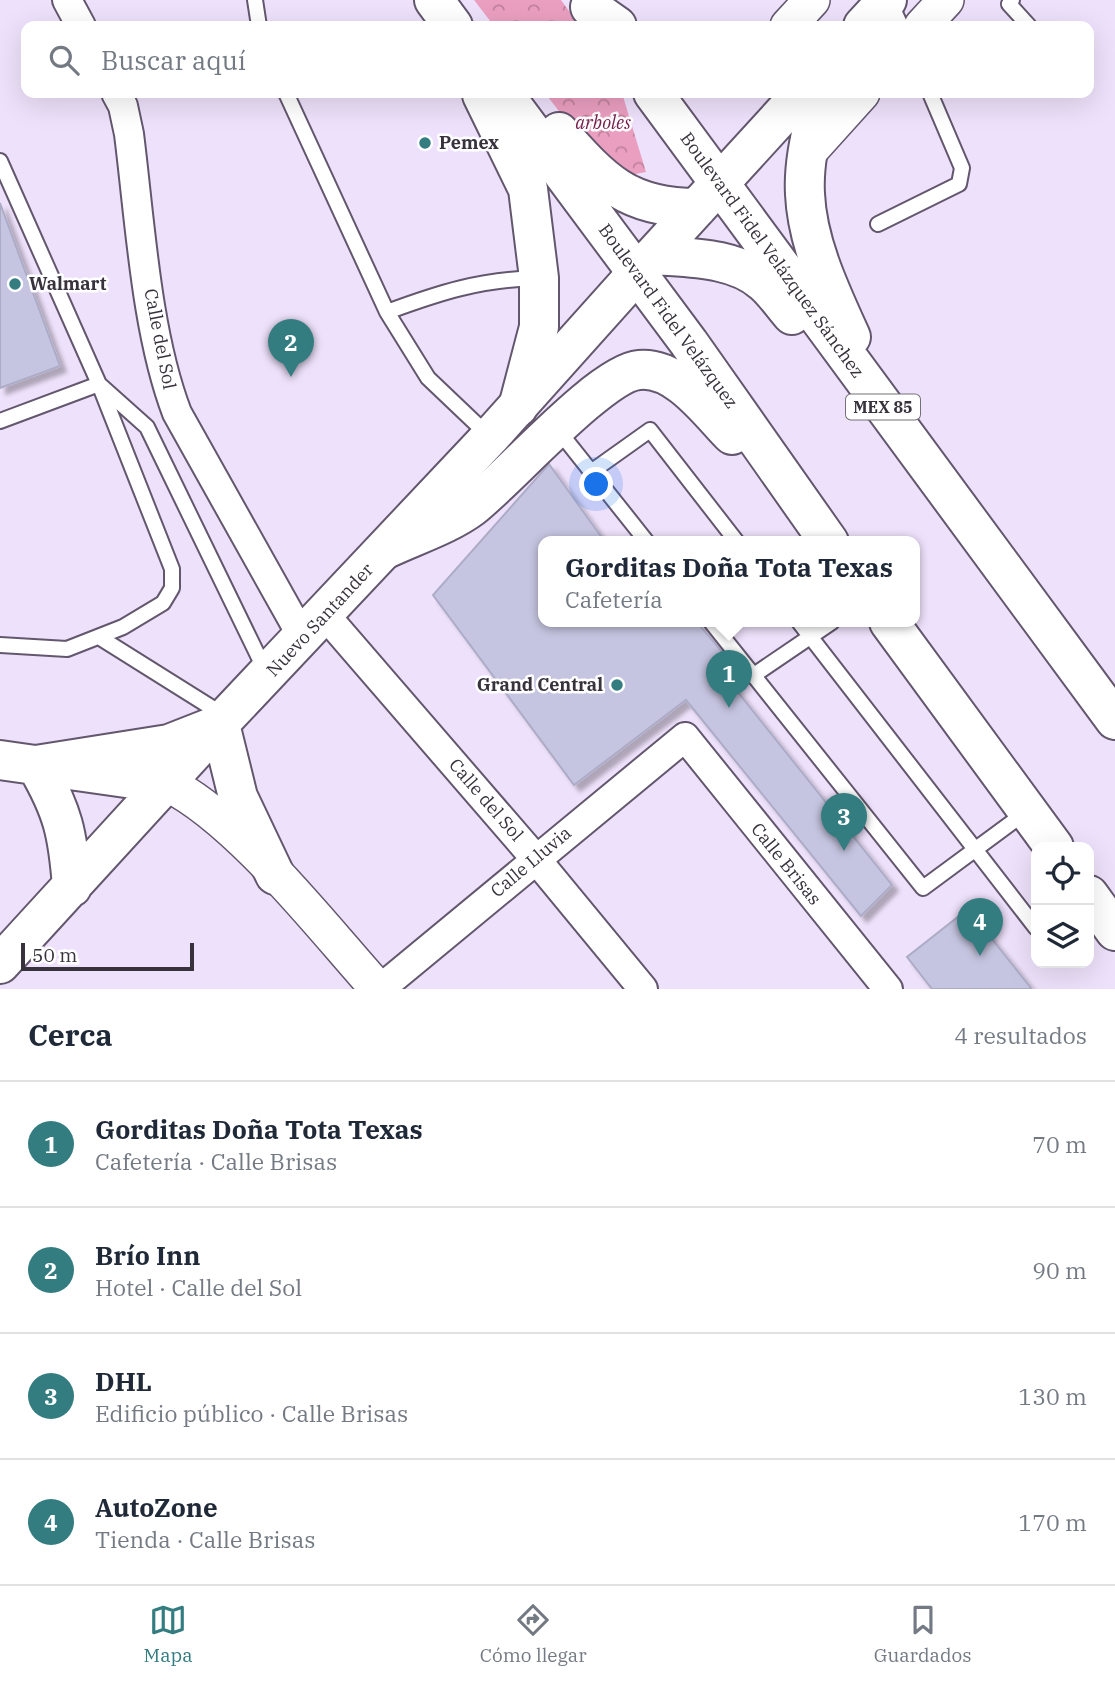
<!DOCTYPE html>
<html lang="es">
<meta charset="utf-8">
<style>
:root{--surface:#fff;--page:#f6f6f7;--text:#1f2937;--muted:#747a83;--line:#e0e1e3;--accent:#337c80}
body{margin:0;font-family:"IBM Plex Serif",serif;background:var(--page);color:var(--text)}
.controls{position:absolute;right:21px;bottom:21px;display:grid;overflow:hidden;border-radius:14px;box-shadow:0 7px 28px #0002}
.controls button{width:63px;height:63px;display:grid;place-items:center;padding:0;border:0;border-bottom:2px solid var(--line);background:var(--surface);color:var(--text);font:35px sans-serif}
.scale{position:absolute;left:21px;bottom:18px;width:173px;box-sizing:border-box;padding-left:7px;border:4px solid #37323c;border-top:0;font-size:19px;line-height:24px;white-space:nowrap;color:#37323c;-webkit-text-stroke:5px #fff;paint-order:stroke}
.you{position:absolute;left:597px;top:485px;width:24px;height:24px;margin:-18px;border:5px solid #fff;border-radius:50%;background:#1a73e8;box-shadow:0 0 0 10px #1a73e833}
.badge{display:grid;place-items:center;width:46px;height:46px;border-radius:50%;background:var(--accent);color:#fff;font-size:23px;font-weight:700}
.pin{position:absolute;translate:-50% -58px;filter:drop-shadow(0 2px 4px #0008)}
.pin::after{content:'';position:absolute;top:37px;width:24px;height:21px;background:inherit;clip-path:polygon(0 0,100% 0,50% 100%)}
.popup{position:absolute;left:538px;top:536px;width:382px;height:91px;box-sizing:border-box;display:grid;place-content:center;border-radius:14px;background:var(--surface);filter:drop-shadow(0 2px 5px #0005);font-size:23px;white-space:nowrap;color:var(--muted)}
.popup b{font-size:26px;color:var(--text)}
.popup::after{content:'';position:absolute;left:50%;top:100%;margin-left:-14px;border:14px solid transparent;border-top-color:var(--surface)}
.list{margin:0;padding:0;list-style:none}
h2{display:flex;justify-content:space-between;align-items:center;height:91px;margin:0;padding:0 28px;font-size:30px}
h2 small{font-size:23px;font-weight:400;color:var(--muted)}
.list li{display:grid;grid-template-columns:46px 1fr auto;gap:21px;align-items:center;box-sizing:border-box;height:126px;padding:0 28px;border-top:2px solid var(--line)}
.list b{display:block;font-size:26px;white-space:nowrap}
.list p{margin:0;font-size:23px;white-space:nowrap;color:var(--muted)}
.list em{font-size:23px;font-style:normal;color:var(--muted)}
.icon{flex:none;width:38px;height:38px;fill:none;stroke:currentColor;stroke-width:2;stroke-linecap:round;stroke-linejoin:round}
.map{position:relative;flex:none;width:1115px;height:989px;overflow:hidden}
.search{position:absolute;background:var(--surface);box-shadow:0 7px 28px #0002;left:21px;right:21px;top:21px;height:77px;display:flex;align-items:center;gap:18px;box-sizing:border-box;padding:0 24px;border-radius:14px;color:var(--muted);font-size:26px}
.sheet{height:595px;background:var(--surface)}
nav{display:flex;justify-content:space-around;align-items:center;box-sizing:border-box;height:98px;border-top:2px solid var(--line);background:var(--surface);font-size:19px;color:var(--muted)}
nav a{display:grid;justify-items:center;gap:4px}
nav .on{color:var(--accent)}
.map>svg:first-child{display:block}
.forest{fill:url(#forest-crowns)}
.building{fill:#c6c5e1;stroke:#adacc7;stroke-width:2;filter:url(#shadow)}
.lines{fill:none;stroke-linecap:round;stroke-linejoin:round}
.service-casing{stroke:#63576e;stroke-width:18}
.minor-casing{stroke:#63576e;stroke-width:32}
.tertiary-casing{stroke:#63576e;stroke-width:38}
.secondary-casing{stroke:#63576e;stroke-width:42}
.primary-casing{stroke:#63576e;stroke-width:42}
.service{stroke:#fff;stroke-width:14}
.minor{stroke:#fff;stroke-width:28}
.tertiary{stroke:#fff;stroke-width:35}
.secondary{stroke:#fff;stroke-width:38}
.primary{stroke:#fff;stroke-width:38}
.poi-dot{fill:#337c80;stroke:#fff;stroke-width:2.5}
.labels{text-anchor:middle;stroke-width:5;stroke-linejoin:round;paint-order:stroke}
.shield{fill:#fff;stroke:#737076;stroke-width:2}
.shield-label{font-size:16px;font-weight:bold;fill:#37323c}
.park-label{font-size:18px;font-style:italic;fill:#78214f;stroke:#fff}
.poi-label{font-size:18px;font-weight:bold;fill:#37323c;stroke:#fff;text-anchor:start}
.street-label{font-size:18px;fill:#37323c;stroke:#fff}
</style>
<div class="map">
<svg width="1115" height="989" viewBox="0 0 1115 989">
<defs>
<pattern id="forest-crowns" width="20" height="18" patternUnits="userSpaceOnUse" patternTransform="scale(1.75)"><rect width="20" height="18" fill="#eb9fc0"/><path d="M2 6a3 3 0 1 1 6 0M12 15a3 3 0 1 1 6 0" fill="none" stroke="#bf829d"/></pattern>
<filter id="shadow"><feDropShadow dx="6" dy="6" stdDeviation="2" flood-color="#0004"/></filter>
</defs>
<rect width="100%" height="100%" fill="#eee1fb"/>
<path class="forest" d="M474 0H561L580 26H494Z
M545 93H622L646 172 630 175 585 145Z"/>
<path class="building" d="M0 203 60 366 0 388Z
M549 464 605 542H544V622H697L729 660 721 671 892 885 861 916 686 700 574 785 433 595Z
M968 909 1031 988 1030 989H932L907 957Z"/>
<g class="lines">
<g class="service-casing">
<path id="service" d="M255 0 259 26
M1012 0 1009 4 1029 26
M890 2 901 26
M286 93 387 312 428 378 490 437
M0 161 99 384 172 569V588L163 603 123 627 67 649 0 645
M878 224 959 184 962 168 930 93
M387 312C441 292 479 280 537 278
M100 385 147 427 265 670
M0 421 99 384
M558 430 647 542
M591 472 650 430 737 542
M711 622 923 888 1026 812
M799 622 1036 928
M99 637 225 716
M754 675 832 622"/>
</g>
<g class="minor-casing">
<path id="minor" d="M67 0 81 26
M116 93 123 106 129 134C140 221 146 332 177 413L303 638
M325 615 535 858 643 989
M380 989 685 737 888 989"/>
</g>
<g class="tertiary-casing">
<path id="tertiary" d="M788 26 812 0
M922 26 946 0
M807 154 862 93
M168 784C240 820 322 927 378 989"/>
</g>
<g class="secondary-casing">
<path id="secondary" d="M0 760 168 784
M72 887C68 834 63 811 36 765L169 744 220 724 238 797 275 875
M0 964 226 717 490 437 637 273"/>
</g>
<g class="primary-casing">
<path id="primary" d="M434 0 453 26
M590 7 617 26
M863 26 887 0
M503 93 689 343 829 542
M653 93 1115 720
M820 93C813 126 803 160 805 194 807 243 831 293 851 337
M482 95 528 189 539 278V327L518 407
M559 132C603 181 627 208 697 208
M654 255C690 258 734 257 763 282 774 291 783 305 792 315
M641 269 802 93
M386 549C413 536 448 525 472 507 508 479 601 373 639 370 677 366 709 412 732 435
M889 622 1054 847
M1089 895 1115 931"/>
</g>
<use href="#service" class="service"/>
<use href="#minor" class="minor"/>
<use href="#tertiary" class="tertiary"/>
<use href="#secondary" class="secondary"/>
<use href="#primary" class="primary"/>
</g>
<g class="poi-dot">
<circle cx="425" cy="143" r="7"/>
<circle cx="15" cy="284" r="7"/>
<circle cx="617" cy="685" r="7"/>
</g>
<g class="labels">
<rect class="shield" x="846" y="394.5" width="74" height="25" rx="5"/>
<g class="shield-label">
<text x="883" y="413">MEX 85</text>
</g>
<g class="park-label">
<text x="603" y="129">arboles</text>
</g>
<g class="poi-label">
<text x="439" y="149">Pemex</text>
<text x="29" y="290">Walmart</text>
<text x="603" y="691" text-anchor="end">Grand Central</text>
</g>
<g class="street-label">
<text transform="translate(772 255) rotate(54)" y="6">Boulevard Fidel Velázquez Sánchez</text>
<text transform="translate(668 316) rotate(54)" y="6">Boulevard Fidel Velázquez</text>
<text transform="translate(160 339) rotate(79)" y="6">Calle del Sol</text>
<text transform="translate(320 620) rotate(-47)" y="6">Nuevo Santander</text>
<text transform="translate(486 800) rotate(49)" y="6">Calle del Sol</text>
<text transform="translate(531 862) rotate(-40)" y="6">Calle Lluvia</text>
<text transform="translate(786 864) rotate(51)" y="6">Calle Brisas</text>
</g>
</g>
</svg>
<div class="controls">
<button><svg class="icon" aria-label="locate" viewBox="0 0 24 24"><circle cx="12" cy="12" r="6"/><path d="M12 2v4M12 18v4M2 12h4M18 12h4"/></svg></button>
<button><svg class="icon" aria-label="layers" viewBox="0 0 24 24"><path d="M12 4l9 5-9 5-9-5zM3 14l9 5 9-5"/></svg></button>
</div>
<div class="scale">50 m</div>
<div class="you"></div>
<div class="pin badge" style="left:729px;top:708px">1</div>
<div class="popup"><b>Gorditas Doña Tota Texas</b>Cafetería</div>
<div class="pin badge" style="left:291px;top:377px">2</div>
<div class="pin badge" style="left:844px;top:851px">3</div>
<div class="pin badge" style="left:980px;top:956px">4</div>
<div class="search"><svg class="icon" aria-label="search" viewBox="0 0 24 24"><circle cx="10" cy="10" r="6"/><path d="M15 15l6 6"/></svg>Buscar aquí</div>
</div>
<section class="sheet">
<h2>Cerca<small>4 resultados</small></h2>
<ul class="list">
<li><span class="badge">1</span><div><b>Gorditas Doña Tota Texas</b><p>Cafetería · Calle Brisas</p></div><em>70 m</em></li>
<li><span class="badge">2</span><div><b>Brío Inn</b><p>Hotel · Calle del Sol</p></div><em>90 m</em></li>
<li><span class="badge">3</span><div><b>DHL</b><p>Edificio público · Calle Brisas</p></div><em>130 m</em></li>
<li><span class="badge">4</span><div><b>AutoZone</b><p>Tienda · Calle Brisas</p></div><em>170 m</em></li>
</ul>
</section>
<nav>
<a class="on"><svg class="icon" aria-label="map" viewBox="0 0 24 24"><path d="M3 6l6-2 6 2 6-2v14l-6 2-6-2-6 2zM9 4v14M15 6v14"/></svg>Mapa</a>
<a><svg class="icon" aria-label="directions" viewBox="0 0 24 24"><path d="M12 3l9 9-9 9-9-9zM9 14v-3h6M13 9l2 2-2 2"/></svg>Cómo llegar</a>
<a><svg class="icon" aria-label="saved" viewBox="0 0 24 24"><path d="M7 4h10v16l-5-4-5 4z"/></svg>Guardados</a>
</nav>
